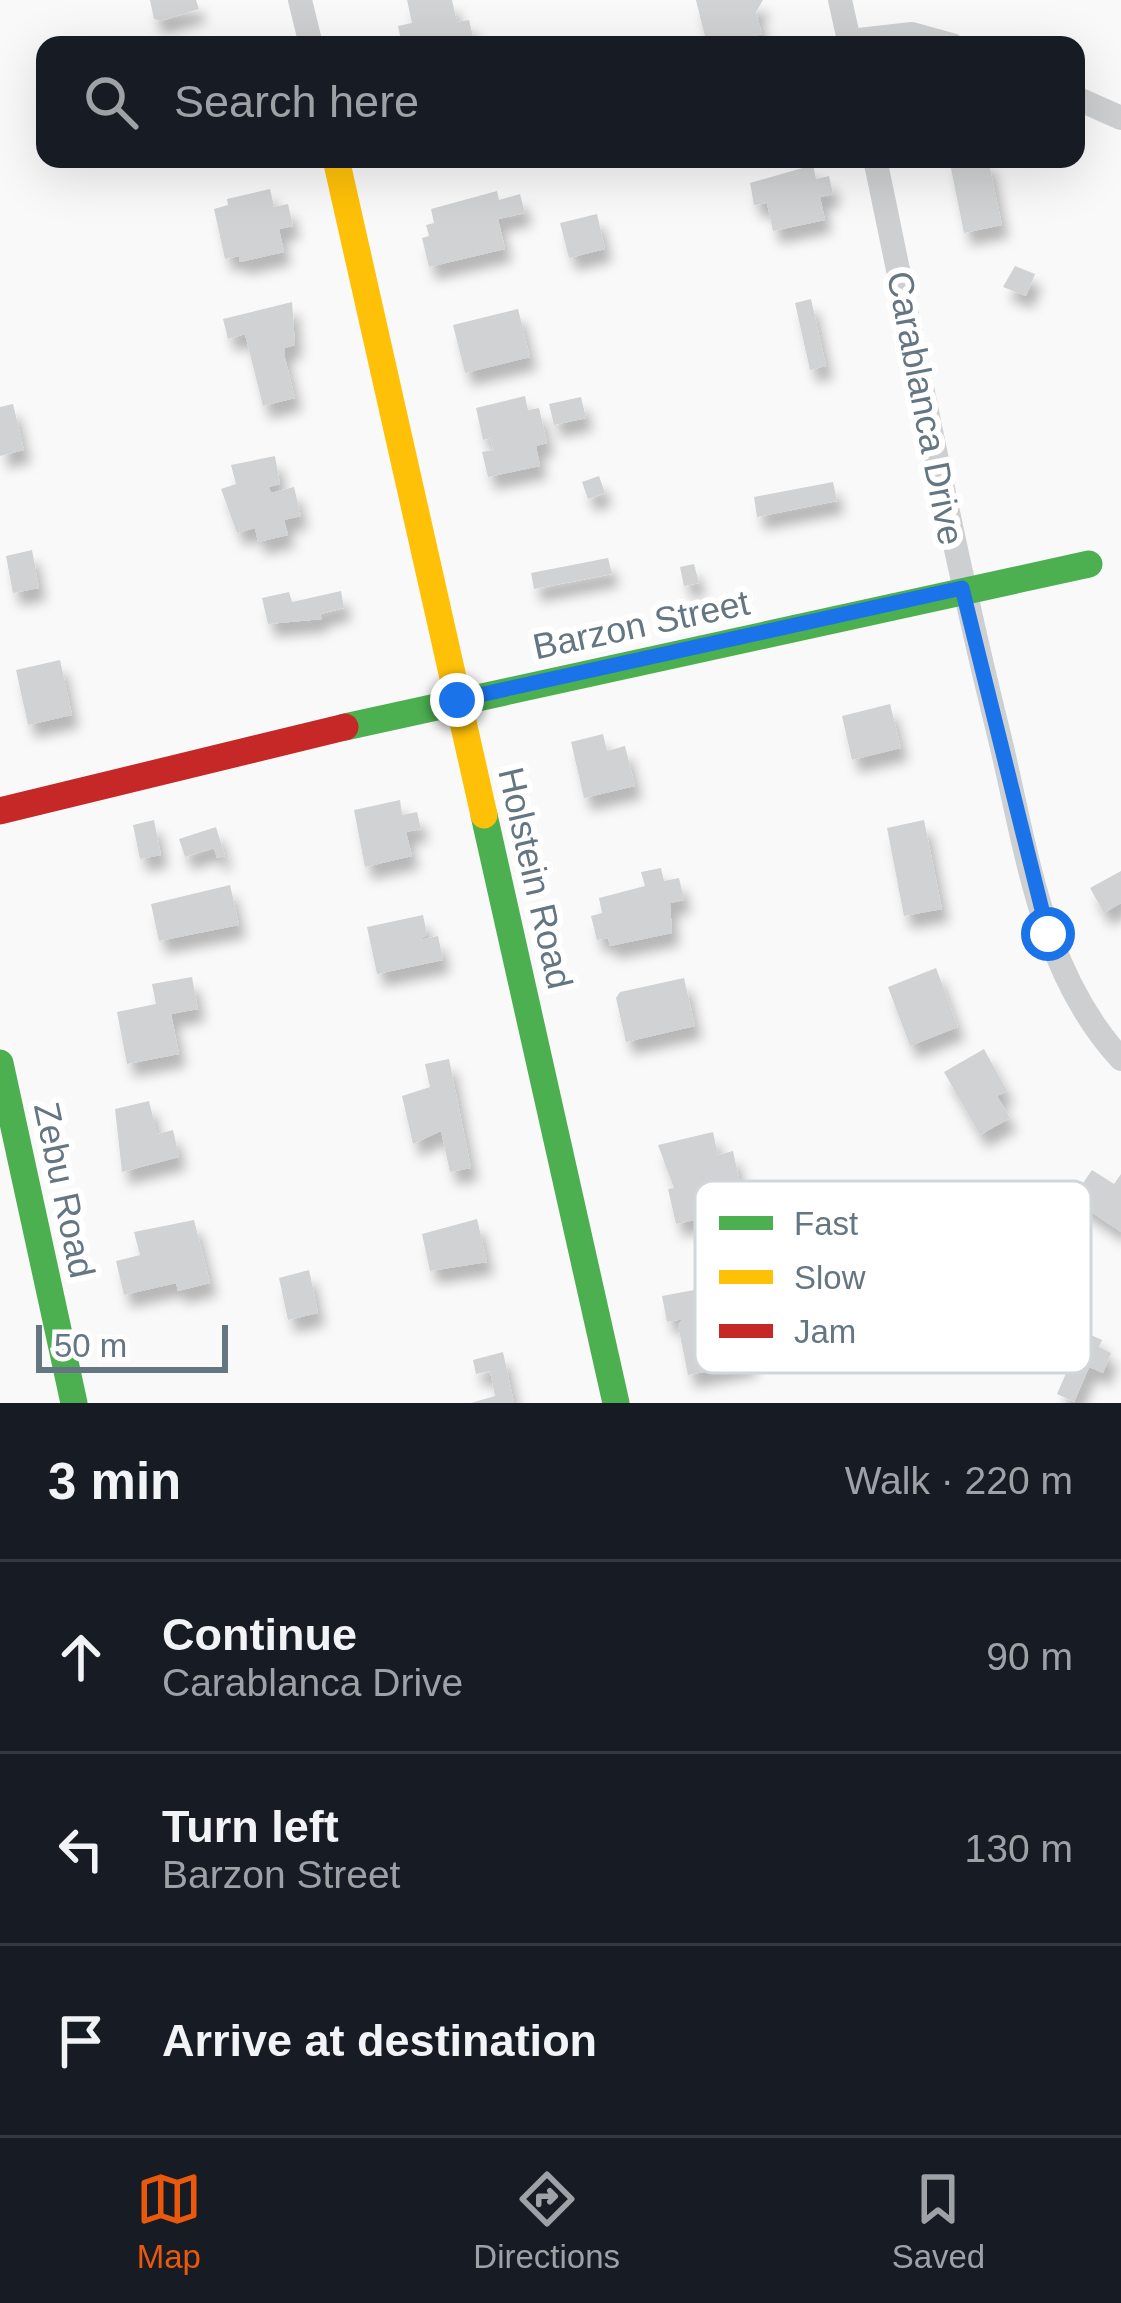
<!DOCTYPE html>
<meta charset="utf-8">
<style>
:root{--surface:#171b24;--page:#242831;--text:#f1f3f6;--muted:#9ea1a6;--line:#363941;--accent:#ea580c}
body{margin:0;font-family:Arial,sans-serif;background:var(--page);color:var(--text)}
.scale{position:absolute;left:36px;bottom:30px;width:192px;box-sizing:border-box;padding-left:12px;border:6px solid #657683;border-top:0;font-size:33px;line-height:42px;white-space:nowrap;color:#657683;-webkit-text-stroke:9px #fff;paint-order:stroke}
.stop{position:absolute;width:36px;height:36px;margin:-27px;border:9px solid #1a73e8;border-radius:50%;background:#fff}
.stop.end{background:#1a73e8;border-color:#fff;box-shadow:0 3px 12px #0008}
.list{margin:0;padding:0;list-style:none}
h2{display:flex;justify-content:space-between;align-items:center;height:156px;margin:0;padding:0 48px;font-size:51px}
h2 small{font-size:39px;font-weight:400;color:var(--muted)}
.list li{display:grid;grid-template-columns:78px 1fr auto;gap:36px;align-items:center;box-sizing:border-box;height:192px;padding:0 48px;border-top:3px solid var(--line)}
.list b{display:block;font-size:45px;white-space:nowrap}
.list p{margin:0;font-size:39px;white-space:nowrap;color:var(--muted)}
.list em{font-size:39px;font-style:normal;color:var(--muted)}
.icon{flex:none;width:66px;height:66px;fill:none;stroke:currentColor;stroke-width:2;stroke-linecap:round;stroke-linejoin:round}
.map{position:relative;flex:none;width:1121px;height:1403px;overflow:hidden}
.search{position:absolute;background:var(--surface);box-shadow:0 12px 48px #0002;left:36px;right:36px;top:36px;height:132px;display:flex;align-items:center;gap:30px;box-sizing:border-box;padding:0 42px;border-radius:24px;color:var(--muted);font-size:45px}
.sheet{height:732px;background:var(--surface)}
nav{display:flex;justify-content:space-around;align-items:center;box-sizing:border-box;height:168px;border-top:3px solid var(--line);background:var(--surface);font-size:33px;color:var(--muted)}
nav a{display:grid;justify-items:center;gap:6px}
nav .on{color:var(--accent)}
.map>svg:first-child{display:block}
.building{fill:#d0d2d3;filter:url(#shadow)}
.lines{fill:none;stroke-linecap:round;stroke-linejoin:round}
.street{stroke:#cecfd0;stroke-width:24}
.fast{stroke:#4caf50;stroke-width:27}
.slow{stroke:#ffc107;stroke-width:27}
.jam{stroke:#c62828;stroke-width:27}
.route{stroke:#1a73e8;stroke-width:15}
.labels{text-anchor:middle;stroke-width:12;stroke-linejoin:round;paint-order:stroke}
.street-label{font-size:36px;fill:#657683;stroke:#fff}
.key{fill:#fff;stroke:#d1d6da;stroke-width:3}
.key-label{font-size:33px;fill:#657683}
</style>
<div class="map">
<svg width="1121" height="1403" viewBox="0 0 1121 1403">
<defs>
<filter id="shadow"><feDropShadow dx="7" dy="13" stdDeviation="6" flood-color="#0004"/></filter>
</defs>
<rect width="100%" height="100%" fill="#f9f9f9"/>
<path class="building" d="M150 0H196L199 9 161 21 154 19Z
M407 0H452L457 22 469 20 473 37 445 45H402L398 26 412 23Z
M696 0H763L756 12 762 34 743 39 744 45H707Z
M949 159H988L1002 225 964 233Z
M813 165 816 179 829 176 833 194 820 197 825 220 773 231 767 203 754 205 750 183Z
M270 189 274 207 288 204 293 226 279 229 284 252 240 262 239 256 225 259 214 209 228 205 227 199Z
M497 191 499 200 520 194 525 213 498 219 505 249 429 267 422 238 429 236 426 225 434 223 431 209Z
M597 214 605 249 569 258 560 223Z
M1015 266 1035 274 1026 296 1003 287Z
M811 299 826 366 810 370 795 303Z
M292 302 295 345 285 348 284 354 295 398 263 406 245 334 228 339 223 319Z
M518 309 530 357 465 373 453 325Z
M525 396 528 410 539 408 547 443 536 446 540 466 488 477 482 452 493 450 490 438 483 440 476 408Z
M581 397 586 418 554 425 549 404Z
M13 404 24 450 0 456V407Z
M275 456 280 484 269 487 271 493 294 487 301 516 284 520 288 535 258 542 255 528 237 533 221 489 236 484 231 465Z
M599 476 605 493 588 499 582 482Z
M833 482 837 501 757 517 754 497Z
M32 550 39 588 13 593 6 556Z
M608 558 612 574 534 589 531 573Z
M694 564 699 583 684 586 680 567Z
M341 591 344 608 320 614 322 619 268 624 262 598 289 592 292 602Z
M60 660 72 715 28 725 16 670Z
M890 704 901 748 852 760 842 716Z
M603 734 607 751 625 746 635 786 584 798 571 742Z
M400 800 402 815 417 812 421 829 406 832 412 856 365 867 354 810Z
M154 820 161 855 140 859 133 825Z
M924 820 942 909 904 916 887 828Z
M216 827 225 856 217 858 214 848 185 857 179 839Z
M661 868 664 881 679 878 684 900 670 903 672 933 610 946 608 938 597 940 591 916 602 913 599 898 645 886 641 872Z
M1121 871V903L1104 913 1090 888Z
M230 885 239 925 159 941 151 904Z
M423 915 427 934 420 940 438 936 443 960 377 974 367 927Z
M936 968 958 1027 910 1046 888 987Z
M192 977 198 1009 171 1014 179 1054 127 1064 117 1012 156 1004 152 984Z
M684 978 695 1026 626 1042 616 998 620 992Z
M984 1049 1007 1091 997 1096 1010 1118 980 1135 944 1072Z
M449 1059 471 1168 450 1172 441 1131 413 1144 402 1096 430 1087 425 1064Z
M149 1101 157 1134 173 1130 179 1157 122 1172 115 1109Z
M713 1132 718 1155 733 1151 742 1193 727 1196 730 1212 676 1224 668 1189 674 1188 658 1145Z
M1092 1170 1114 1184 1121 1174V1232L1072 1199Z
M477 1219 487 1262 430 1271 422 1234Z
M194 1220 210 1283 178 1291 176 1283 124 1295 116 1261 140 1255 134 1232Z
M309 1270 318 1313 288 1320 279 1278Z
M726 1284 728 1298 737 1296 751 1363 688 1375 678 1325 683 1319 667 1322 662 1296Z
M1084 1332 1102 1340 1099 1347 1111 1353 1103 1373 1089 1367 1074 1402 1057 1394Z
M503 1352 514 1403H471L495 1396 490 1371 476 1374 473 1360Z"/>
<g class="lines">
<path class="street" d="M300 0 311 45
M840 0 850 45
M850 41 912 34 952 45
M1076 98 1121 118
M875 159C916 353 952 547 1000 739 1027 851 1041 972 1121 1059"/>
<path class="fast" d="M345 727 1089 564
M484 815 616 1403
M0 1063 74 1403"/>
<path class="slow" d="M336 159 484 815"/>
<path class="jam" d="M0 811 345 727"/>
</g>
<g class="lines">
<path class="route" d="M457 700 962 588 1048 934"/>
</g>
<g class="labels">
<g class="street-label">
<text transform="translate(926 408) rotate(79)" y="13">Carablanca Drive</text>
<text transform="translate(641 624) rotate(-12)" y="13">Barzon Street</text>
<text transform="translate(536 878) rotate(77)" y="13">Holstein Road</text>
<text transform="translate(65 1190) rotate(78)" y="13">Zebu Road</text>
</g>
</g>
<rect x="695" y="1181" width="396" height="192" rx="18" class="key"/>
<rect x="719" y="1216" width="54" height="14" fill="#4caf50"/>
<rect x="719" y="1270" width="54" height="14" fill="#ffc107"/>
<rect x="719" y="1324" width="54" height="14" fill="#c62828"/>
<g class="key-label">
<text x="794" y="1235">Fast</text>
<text x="794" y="1289">Slow</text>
<text x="794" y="1343">Jam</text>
</g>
</svg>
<div class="scale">50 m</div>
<div class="stop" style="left:1048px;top:934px"></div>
<div class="stop end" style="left:457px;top:700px"></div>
<div class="search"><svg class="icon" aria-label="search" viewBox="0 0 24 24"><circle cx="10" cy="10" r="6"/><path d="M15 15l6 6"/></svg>Search here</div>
</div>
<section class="sheet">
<h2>3 min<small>Walk · 220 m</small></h2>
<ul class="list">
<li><svg class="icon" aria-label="ahead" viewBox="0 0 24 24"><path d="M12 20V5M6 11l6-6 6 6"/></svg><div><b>Continue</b><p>Carablanca Drive</p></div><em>90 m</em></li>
<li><svg class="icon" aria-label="left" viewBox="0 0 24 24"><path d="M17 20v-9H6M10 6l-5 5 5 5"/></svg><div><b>Turn left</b><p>Barzon Street</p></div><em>130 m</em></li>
<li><svg class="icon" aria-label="arrive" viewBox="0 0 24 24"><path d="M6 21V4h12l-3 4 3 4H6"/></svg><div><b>Arrive at destination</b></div></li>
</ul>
</section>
<nav>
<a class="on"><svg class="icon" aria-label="map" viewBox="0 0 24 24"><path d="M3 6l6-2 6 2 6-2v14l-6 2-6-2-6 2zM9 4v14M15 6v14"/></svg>Map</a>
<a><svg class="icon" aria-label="directions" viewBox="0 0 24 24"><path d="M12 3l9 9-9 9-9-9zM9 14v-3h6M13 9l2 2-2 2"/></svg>Directions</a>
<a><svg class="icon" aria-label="saved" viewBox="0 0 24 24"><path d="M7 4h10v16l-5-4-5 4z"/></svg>Saved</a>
</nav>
